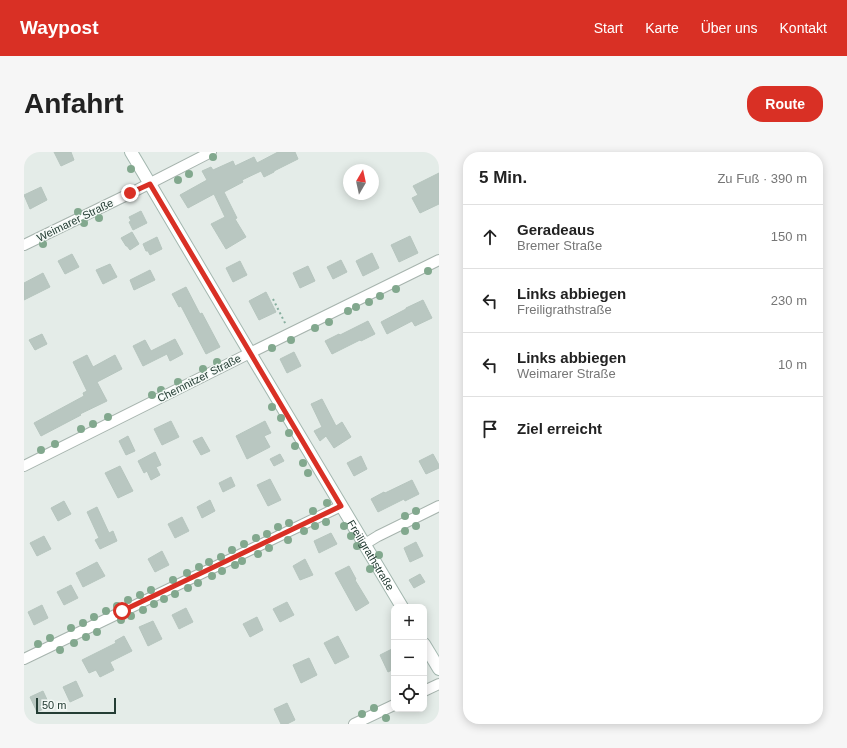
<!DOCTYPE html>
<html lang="de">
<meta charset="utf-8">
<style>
:root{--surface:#fff;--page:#f6f6f6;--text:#222;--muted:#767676;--line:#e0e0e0;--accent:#d93025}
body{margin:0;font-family:Helvetica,sans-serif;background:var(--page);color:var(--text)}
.controls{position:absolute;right:12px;bottom:12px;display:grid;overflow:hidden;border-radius:8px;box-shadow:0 2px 10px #0003}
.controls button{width:36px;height:36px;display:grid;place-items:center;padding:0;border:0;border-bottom:1px solid var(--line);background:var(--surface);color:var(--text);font:20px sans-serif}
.compass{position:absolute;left:319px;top:12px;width:36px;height:36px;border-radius:50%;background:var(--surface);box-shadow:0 2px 10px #0003;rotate:9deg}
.scale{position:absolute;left:12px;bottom:10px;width:80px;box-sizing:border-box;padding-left:4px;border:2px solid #243d34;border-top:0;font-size:11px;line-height:14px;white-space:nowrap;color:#243d34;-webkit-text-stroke:3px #f4f9f6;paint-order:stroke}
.stop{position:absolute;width:12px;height:12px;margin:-9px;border:3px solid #d93025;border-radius:50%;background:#fff}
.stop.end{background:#d93025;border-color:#fff;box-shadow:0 1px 4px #0008}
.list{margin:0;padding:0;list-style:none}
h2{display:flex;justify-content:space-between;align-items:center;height:52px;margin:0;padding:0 16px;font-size:17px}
h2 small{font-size:13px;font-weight:400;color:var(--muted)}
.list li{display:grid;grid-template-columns:26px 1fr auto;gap:12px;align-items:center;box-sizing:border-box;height:64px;padding:0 16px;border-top:1px solid var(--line)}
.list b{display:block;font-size:15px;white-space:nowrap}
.list p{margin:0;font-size:13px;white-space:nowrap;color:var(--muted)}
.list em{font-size:13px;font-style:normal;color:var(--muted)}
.icon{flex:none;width:22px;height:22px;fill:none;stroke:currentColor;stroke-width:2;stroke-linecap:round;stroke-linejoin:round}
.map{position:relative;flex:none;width:415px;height:572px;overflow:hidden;border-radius:16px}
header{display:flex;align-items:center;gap:24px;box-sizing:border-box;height:56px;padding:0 20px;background:var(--accent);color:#fff}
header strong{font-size:19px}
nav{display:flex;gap:22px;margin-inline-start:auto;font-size:14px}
.intro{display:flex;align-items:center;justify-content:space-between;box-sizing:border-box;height:96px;padding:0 24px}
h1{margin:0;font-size:28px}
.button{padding:10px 18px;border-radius:16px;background:var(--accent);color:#fff;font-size:14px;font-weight:700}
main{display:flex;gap:24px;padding:0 24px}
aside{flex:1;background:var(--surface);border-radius:16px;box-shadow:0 2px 10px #0003}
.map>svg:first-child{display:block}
.building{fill:#b9c7c1;stroke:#b6c5be}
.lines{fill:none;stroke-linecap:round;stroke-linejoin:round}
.street-casing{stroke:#a7b4ae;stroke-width:12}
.secondary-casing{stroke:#a3b7af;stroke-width:14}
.path{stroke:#86ae9e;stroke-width:2;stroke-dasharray:2 3;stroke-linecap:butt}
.street{stroke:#fff;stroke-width:10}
.secondary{stroke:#fff;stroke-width:12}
.tree{fill:#82a88e}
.route{stroke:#d93025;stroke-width:5}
.labels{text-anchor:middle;stroke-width:3;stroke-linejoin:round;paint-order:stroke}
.street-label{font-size:11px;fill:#243d34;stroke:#f4f9f6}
</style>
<header>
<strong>Waypost</strong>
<nav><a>Start</a><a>Karte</a><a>Über uns</a><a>Kontakt</a></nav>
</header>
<div class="intro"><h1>Anfahrt</h1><a class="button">Route</a></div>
<main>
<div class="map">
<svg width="415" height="572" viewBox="0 0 415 572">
<rect width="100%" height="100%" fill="#e4ece8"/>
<path class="building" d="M30 0H47L50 8 37 14Z
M254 0H271L274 7 250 19V20L240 25 237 19 218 28 219 30 200 40 213 66 211 67 222 85 202 97 187 72 201 65 190 42 164 56 156 43 183 28 178 19 187 15 189 18 209 9 211 14 230 5 233 11Z
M415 21V52L396 61 388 46 394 43 389 34Z
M17 35 23 48 6 57 0 43Z
M117 59 123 71 109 78 105 70 107 69 105 65Z
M108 80 115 92 106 98 103 94H102L97 86Z
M386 84 394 101 375 110 367 93Z
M133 85 138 97 126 103 124 99H122L119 92Z
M348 101 355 116 339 124 332 109Z
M48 102 55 115 41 122 34 109Z
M317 108 323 120 309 127 303 115Z
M216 109 223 123 209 130 202 116Z
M86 112 93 125 79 132 72 118Z
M284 114 291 129 276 136 269 121Z
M126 118 131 128 110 138 106 128Z
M19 121 26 135 0 148V131Z
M162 135 176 162 178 161 196 195 182 202 157 154 155 155 148 142Z
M242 140 252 160 235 168 225 149Z
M399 148 408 166 391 174 388 169 363 182 357 170 382 157V156Z
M344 169 351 182 337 189 336 188 308 202 301 189 315 182 316 183Z
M18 182 23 192 11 198 5 188Z
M151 187 159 202 146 209 143 202 119 214 109 194 121 188 127 199Z
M270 200 277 214 263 221 256 207Z
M63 203 69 215 91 203 98 217 73 230 83 249 56 262 57 263 17 284 10 271 60 244 59 241 63 239 49 210Z
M298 247 312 274 318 270 327 285 310 296 302 284 296 289 290 279 298 275 287 252Z
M147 269 155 285 138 293 130 277Z
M241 269 247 281 240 284 246 295 223 307 212 284Z
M104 284 111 299 102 303 95 289Z
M178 285 186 299 177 303 169 289Z
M131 300 137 313 132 315 136 323 127 328 123 319 120 321 114 309Z
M256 302 260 309 250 314 246 307Z
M409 302 415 313V316L402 322 395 309Z
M337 304 343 317 330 324 323 311Z
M96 314 109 339 94 346 81 321Z
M207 325 211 334 199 340 195 331Z
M246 327 257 348 244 354 233 333Z
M388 328 395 342 381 349 380 347 354 360 347 347 360 340 361 341Z
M186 348 191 359 178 366 173 355Z
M40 349 47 362 34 369 27 356Z
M73 355 85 381 89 379 93 389 76 397 71 388 75 386 63 360Z
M158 365 165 379 151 386 144 372Z
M307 381 313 392 295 401 290 389Z
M20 384 27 397 13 404 6 391Z
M392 390 399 404 386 410 380 396Z
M138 399 145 413 131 420 124 407Z
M281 407 289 423 276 428 269 414Z
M73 410 81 424 59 435 52 421Z
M325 414 332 427 331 428 345 451 332 459 311 421Z
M396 422 401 430 390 436 385 428Z
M47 433 54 446 40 453 33 440Z
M263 450 270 463 256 470 249 457Z
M18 453 24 466 10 473 4 460Z
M162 456 169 470 155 477 148 463Z
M233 465 239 478 226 485 219 472Z
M129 469 138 487 124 494 115 475Z
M100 484 108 499 86 510 90 518 76 525 72 518 65 521 58 508 92 491 91 489Z
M314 484 325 505 311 512 300 491Z
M370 496V517L364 520 356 503Z
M285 506 293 523 277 531 269 513Z
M52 529 59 544 46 550 39 535Z
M19 539 26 554 13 560 6 545Z
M263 551 271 568 263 572H257L250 557Z"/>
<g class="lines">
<g class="street-casing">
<path id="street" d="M0 93 107 41 187 0
M0 314 226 201 415 108
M341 392 354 384 415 354
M0 507 317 354
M400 539 415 532
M330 572 370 553"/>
</g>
<g class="secondary-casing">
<g id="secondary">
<path id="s1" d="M107 0 226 201 378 455"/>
<path d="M400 492 415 517"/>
</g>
</g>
<path class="path" d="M249 147 262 173"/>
<use href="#street" class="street"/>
<use href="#secondary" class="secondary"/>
</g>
<g class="tree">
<circle cx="189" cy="5" r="4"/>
<circle cx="107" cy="17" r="4"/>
<circle cx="165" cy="22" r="4"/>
<circle cx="154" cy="28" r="4"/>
<circle cx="54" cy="60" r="4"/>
<circle cx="75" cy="66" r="4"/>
<circle cx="60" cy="71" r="4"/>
<circle cx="19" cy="92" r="4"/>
<circle cx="404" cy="119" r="4"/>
<circle cx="372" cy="137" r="4"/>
<circle cx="356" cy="144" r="4"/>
<circle cx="345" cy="150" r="4"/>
<circle cx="332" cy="155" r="4"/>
<circle cx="324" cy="159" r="4"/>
<circle cx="305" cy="170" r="4"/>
<circle cx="291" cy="176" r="4"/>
<circle cx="267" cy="188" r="4"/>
<circle cx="248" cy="196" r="4"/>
<circle cx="193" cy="210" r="4"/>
<circle cx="179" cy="217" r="4"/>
<circle cx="154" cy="230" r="4"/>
<circle cx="137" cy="238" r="4"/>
<circle cx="128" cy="243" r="4"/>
<circle cx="248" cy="255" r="4"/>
<circle cx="84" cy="265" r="4"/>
<circle cx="257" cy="266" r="4"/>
<circle cx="69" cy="272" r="4"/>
<circle cx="57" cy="277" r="4"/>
<circle cx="265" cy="281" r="4"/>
<circle cx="31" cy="292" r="4"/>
<circle cx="271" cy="294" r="4"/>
<circle cx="17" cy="298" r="4"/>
<circle cx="279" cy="311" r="4"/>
<circle cx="284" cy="321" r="4"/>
<circle cx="303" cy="351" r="4"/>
<circle cx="289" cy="359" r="4"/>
<circle cx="392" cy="359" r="4"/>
<circle cx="381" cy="364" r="4"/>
<circle cx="302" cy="370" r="4"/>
<circle cx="265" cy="371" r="4"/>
<circle cx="291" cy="374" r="4"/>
<circle cx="320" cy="374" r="4"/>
<circle cx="392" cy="374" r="4"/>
<circle cx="254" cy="375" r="4"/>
<circle cx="280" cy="379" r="4"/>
<circle cx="381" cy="379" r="4"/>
<circle cx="243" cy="382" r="4"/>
<circle cx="327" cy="384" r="4"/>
<circle cx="232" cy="386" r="4"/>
<circle cx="264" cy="388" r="4"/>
<circle cx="220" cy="392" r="4"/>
<circle cx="333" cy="394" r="4"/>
<circle cx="245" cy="396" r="4"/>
<circle cx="208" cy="398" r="4"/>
<circle cx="234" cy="402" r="4"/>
<circle cx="355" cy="403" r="4"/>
<circle cx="197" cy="405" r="4"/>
<circle cx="218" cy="409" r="4"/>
<circle cx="185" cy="410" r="4"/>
<circle cx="211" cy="413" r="4"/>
<circle cx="175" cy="415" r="4"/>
<circle cx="346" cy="417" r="4"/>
<circle cx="198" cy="419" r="4"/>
<circle cx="163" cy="421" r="4"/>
<circle cx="188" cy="424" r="4"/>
<circle cx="149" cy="428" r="4"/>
<circle cx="174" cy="431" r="4"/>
<circle cx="164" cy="436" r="4"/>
<circle cx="127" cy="438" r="4"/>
<circle cx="151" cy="442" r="4"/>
<circle cx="116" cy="443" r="4"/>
<circle cx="140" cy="447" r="4"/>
<circle cx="104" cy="448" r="4"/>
<circle cx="130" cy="452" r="4"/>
<circle cx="93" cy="454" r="4"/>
<circle cx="119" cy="458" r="4"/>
<circle cx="82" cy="459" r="4"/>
<circle cx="107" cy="464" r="4"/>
<circle cx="70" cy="465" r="4"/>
<circle cx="97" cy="468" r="4"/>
<circle cx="59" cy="471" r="4"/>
<circle cx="47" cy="476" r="4"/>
<circle cx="73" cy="480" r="4"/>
<circle cx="62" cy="485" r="4"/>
<circle cx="26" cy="486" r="4"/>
<circle cx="50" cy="491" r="4"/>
<circle cx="14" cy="492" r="4"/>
<circle cx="36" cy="498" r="4"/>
<circle cx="350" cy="556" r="4"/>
<circle cx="338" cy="562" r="4"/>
<circle cx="362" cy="566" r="4"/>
</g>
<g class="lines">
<path class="route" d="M98 459 317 354 126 32 106 41"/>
</g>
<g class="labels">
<g class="street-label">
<text transform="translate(51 68) rotate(-26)" y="4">Weimarer Straße</text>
<text transform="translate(175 226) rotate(-27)" y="4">Chemnitzer Straße</text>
<text dy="4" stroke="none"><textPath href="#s1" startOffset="469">Freiligrathstraße</textPath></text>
</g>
</g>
</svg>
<div class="controls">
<button>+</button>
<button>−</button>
<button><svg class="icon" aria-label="locate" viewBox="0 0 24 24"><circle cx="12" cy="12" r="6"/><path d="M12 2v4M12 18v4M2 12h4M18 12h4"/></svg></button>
</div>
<svg class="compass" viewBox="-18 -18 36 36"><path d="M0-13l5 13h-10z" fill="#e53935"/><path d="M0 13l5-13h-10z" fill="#767676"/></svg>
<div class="scale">50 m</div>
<div class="stop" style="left:98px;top:459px"></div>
<div class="stop end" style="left:106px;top:41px"></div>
</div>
<aside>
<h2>5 Min.<small>Zu Fuß · 390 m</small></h2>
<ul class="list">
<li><svg class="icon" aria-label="ahead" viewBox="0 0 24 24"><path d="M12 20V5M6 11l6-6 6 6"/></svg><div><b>Geradeaus</b><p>Bremer Straße</p></div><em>150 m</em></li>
<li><svg class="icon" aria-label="left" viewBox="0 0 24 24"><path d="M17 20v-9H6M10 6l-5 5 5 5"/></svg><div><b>Links abbiegen</b><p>Freiligrathstraße</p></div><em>230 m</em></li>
<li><svg class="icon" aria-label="left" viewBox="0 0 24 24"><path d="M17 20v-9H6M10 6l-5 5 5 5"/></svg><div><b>Links abbiegen</b><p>Weimarer Straße</p></div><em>10 m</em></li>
<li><svg class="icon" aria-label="arrive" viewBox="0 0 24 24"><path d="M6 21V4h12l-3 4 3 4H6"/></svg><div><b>Ziel erreicht</b></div></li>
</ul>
</aside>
</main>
